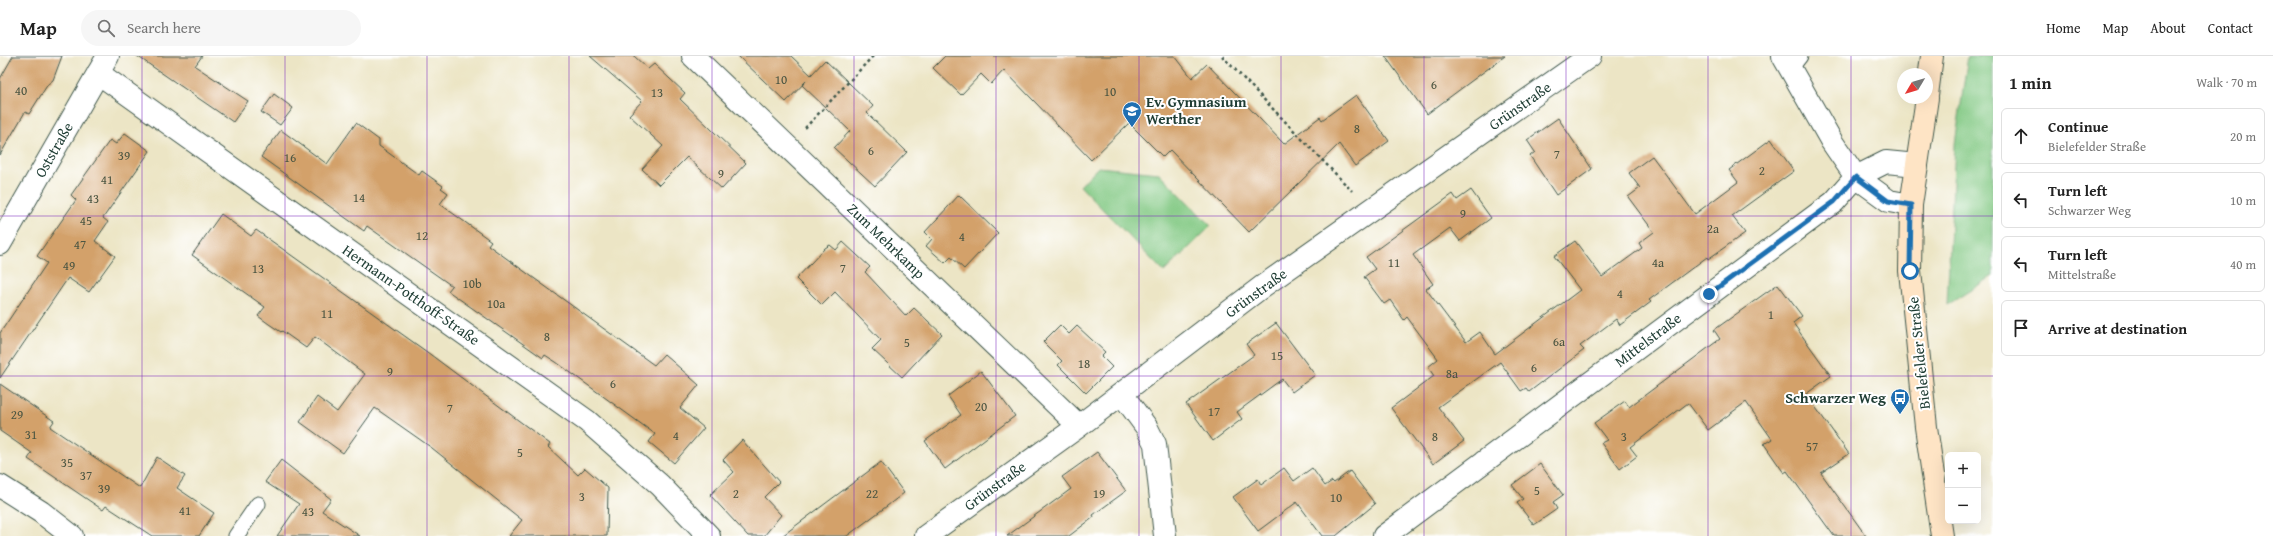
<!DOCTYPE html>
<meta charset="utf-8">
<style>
:root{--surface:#fff;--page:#f6f6f6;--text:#222;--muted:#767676;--line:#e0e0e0}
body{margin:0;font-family:"Gentium Book Plus",serif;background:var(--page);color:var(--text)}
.controls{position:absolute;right:12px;bottom:12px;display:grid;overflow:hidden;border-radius:6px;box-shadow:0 4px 16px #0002}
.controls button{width:36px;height:36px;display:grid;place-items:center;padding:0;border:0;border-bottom:1px solid var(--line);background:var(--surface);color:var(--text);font:20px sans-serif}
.compass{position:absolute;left:1897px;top:12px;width:36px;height:36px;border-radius:50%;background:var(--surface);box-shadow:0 4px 16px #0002;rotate:232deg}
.stop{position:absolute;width:12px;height:12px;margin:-9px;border:3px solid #1f6fb2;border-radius:50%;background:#fff}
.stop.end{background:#1f6fb2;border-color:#fff;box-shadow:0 1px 4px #0008}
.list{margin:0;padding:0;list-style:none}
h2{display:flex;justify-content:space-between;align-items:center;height:52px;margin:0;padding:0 16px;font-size:17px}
h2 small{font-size:13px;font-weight:400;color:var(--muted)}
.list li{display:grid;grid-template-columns:26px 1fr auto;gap:12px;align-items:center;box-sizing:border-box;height:56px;margin:0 8px 8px;padding:0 8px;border:1px solid var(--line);border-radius:6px}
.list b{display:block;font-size:15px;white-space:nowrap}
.list p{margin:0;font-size:13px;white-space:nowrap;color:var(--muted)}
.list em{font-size:13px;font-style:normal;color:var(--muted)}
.icon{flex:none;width:22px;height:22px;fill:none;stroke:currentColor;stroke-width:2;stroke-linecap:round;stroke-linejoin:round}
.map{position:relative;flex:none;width:1993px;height:480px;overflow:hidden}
header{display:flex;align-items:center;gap:24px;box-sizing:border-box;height:56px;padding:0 20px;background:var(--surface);border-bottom:1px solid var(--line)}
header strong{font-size:19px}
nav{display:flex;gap:22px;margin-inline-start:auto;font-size:14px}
.search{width:280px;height:36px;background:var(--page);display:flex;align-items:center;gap:10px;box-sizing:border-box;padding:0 14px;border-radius:22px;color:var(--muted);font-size:15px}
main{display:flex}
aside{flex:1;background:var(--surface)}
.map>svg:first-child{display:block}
.green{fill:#83c984;stroke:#51835c}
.building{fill:#d3a16a}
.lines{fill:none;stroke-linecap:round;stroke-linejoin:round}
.service-casing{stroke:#3e564a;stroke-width:17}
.minor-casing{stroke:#3e564a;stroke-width:24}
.secondary-casing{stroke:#3e564a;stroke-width:24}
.path{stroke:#3e564a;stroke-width:2.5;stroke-dasharray:3 3;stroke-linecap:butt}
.service{stroke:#fff;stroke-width:15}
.minor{stroke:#fff;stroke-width:22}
.secondary{stroke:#fee4c5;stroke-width:22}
.route{stroke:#1f6fb2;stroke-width:5}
.grid{fill:none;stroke:#7b2cbf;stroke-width:1;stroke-opacity:0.55}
.labels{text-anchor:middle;stroke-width:4;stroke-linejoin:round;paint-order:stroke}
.number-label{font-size:13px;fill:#4c5642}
.poi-label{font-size:15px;font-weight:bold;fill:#1f3d34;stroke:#fff;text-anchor:start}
.street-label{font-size:15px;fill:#1f3d34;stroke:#fff}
</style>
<header>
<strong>Map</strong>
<div class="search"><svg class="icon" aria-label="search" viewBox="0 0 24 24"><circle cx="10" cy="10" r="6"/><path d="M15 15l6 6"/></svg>Search here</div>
<nav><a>Home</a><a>Map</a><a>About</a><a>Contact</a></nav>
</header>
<main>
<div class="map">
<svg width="1993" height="480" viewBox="0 0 1993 480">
<rect width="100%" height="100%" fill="#fff"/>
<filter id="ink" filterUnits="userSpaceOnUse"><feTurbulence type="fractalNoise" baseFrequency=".025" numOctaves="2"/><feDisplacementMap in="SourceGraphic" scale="8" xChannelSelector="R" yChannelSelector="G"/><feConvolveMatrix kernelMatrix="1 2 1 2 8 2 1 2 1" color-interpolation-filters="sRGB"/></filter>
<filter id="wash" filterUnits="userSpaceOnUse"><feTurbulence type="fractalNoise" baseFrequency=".012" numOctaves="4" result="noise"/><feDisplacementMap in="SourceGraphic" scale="16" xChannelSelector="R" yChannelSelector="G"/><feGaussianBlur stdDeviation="0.9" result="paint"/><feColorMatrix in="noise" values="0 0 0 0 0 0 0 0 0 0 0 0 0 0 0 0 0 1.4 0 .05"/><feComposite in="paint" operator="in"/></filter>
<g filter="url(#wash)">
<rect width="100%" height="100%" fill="#ece5c5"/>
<path class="green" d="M1968 0H1993V220L1947 249 1955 88Z
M1098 111 1159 117 1211 170 1164 216 1080 130Z"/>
<g id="blocks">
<path class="building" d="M13 0H62L53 24 48 28 29 58 25 56 0 99V23Z
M137 0H202L195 10 248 45 233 66Z
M590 0H634L648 13 654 8 685 37 680 43 746 107 722 133 687 101 659 129 642 113 663 90 629 59 642 45Z
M738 0H791L811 19 825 4 873 50 867 57 907 96 875 130 834 92 850 75 802 29 808 23 786 46Z
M945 0H1175L1192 22 1207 8 1284 88 1320 61 1322 64 1356 39 1389 85 1355 110 1339 88 1249 176 1170 94 1163 101 1129 67 1091 104 1004 14 991 28 981 18 961 39 933 12Z
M1385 0H1505L1427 58Z
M274 38 293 52 280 69 261 56Z
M1558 62 1592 113 1556 139 1530 100 1535 96 1527 84Z
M356 67 379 84V90L419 119 422 115 443 130 441 132 448 137 440 148 491 185 488 189 654 309 664 298 699 329 680 352 704 372 674 407 649 386 655 378 556 306 545 299 543 302 448 235 452 230 367 170 364 175 261 101 281 74 327 108Z
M125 77 150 95 103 162 108 166 95 185 115 200 89 236 68 222 0 322V277L47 207 37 200 76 144 71 139 110 84 116 88Z
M1771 83 1794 115 1732 160 1745 177 1708 203 1707 201 1649 244 1651 246 1620 269 1616 263 1580 290 1584 294 1529 336 1526 332 1521 335 1500 306 1438 351 1464 385 1433 408 1391 352 1434 320 1428 311 1438 303 1407 261 1404 264 1390 244 1384 248 1364 221 1375 213 1366 201 1453 138 1457 144 1471 134 1491 162 1460 185 1450 172 1413 199 1433 228 1426 233 1466 286 1480 276 1495 298 1580 234 1554 200 1575 185 1602 221 1642 192 1639 187 1654 176 1628 141 1640 132 1629 117 1652 100 1695 158 1738 126 1729 114Z
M959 139 998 177 964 213 951 201 945 207 926 190 932 183 925 176Z
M221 158 251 180 256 174 427 296 550 388 548 391 578 419 585 412 608 432 607 480H509L522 464 432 392 375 352 343 397 300 366 317 341 337 356 365 318 315 281 306 292 282 275 281 276 269 268 258 260 265 251 192 199Z
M843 186 870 211 865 216 906 260 914 252 942 278 902 321 872 293 881 284 835 236 822 249 796 223 825 192 830 189 836 194Z
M1778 228 1802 260 1793 267 1831 320 1806 338 1849 398 1821 417 1866 480H1834L1787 415 1784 417 1764 388 1772 383 1746 346 1708 374 1688 347 1630 391 1637 400 1620 413 1601 387 1607 384 1594 367 1625 345 1629 351 1720 283 1714 274Z
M1276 267 1315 319 1292 336 1282 323 1237 356 1242 363 1213 385 1186 348 1254 299 1246 288Z
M1060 269 1069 278 1077 270 1105 296 1101 300 1112 311 1086 337 1058 309 1062 305 1043 286Z
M981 315 1015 360 945 413 925 385 961 359 948 340Z
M0 328 54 365 50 371 140 432 157 401 185 420 177 432 214 457 199 480H152L106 450 103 454 28 403 32 397 0 375Z
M742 384 779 426 764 441 781 459 764 480H748L710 439 734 416 723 404Z
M1097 396 1126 435 1093 459 1094 461 1069 480H1007L1071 433 1062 421Z
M281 404 331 443 322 455 360 480H277L299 448 265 426Z
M881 406 904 437 887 450 847 480H782Z
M1540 408 1563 439 1553 446 1557 453 1534 469 1517 447 1523 443 1512 429Z
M1284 412 1294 425 1312 412 1325 430 1332 425 1334 427 1350 415 1375 448 1336 480H1322L1297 446 1258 475 1233 441 1258 423 1261 429Z"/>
</g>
</g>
<g filter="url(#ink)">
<use href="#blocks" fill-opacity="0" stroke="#3e564a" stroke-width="1"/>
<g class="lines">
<g class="service-casing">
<path id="service" d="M1790 13 1800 0
M236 480 258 448"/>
</g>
<g class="minor-casing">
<path id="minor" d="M693 0 1079 370
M1783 0 1832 86 1856 121 1889 145 1911 149
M98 17 587 365 660 429 709 480
M0 188 108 0
M1122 338 1147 372 1155 388 1165 480
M0 430 41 456 72 480
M926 480 1079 370 1263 230 1590 0
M1384 480 1834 146 1856 121 1886 106 1917 109"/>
</g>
<g class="secondary-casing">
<path id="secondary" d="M1927 39 1932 0
M1927 42 1911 149 1910 215 1926 371 1942 480"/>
</g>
<path class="path" d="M1222 0 1352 135
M805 72 873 0"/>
<use href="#service" class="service"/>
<use href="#minor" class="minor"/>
<use href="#secondary" class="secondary"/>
</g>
</g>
<g class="lines" filter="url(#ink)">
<path class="route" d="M1709 238 1834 146 1856 121 1888 145 1911 149 1910 215"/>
</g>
<path class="grid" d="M142 0V480M285 0V480M427 0V480M569 0V480M712 0V480M854 0V480M996 0V480M1139 0V480M1281 0V480M1424 0V480M1566 0V480M1708 0V480M1851 0V480M0 160H1993M0 320H1993"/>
<defs>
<g id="school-pin" transform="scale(1)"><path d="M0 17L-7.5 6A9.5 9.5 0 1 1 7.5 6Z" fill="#1f6fb2" stroke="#fff"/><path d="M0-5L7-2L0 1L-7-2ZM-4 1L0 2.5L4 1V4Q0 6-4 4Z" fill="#fff"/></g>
<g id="bus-pin" transform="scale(1)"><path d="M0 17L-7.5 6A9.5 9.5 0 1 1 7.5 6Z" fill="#1f6fb2" stroke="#fff"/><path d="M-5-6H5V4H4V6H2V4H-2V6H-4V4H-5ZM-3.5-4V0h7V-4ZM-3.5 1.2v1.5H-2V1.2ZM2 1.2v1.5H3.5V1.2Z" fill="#fff"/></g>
</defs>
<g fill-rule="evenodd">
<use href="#school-pin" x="1132" y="55"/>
<use href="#bus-pin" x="1900" y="342"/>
</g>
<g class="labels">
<g class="number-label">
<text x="781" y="28">10</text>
<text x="1434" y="33">6</text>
<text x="21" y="39">40</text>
<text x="1110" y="40">10</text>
<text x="657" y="41">13</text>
<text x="1357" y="77">8</text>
<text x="871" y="99">6</text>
<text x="1557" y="103">7</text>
<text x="124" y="104">39</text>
<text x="290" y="106">16</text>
<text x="1762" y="119">2</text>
<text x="721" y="122">9</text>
<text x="107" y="128">41</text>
<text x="359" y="146">14</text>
<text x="93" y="147">43</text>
<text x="1463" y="162">9</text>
<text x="86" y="169">45</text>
<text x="1713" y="177">2a</text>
<text x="422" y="184">12</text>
<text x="962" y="185">4</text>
<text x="80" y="193">47</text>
<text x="1394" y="211">11</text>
<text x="1658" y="211">4a</text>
<text x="69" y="214">49</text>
<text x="258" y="217">13</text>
<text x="843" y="217">7</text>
<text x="472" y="232">10b</text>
<text x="1620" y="242">4</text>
<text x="496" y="252">10a</text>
<text x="327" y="262">11</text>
<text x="1771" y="263">1</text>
<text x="547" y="285">8</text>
<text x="1559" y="290">6a</text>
<text x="907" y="291">5</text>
<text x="1277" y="304">15</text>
<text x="1084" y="312">18</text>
<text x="1534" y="316">6</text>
<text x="390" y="320">9</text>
<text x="1452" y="322">8a</text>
<text x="613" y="332">6</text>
<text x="981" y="355">20</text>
<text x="450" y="357">7</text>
<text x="1214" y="360">17</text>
<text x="17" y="363">29</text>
<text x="31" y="383">31</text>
<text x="676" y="384">4</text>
<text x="1435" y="385">8</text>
<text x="1624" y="385">3</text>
<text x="1812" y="395">57</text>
<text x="520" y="401">5</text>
<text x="67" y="411">35</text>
<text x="86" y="424">37</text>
<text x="104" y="437">39</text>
<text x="1537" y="439">5</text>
<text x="736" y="442">2</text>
<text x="872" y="442">22</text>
<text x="1099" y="442">19</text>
<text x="582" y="445">3</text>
<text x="1336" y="446">10</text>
<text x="185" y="459">41</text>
<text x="308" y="460">43</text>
</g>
<g class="poi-label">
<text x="1146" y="51">Ev. Gymnasium<tspan x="1146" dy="17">Werther</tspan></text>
<text x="1886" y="347" text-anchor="end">Schwarzer Weg</text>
</g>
<g class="street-label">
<text transform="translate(1520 50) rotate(-35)" y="5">Grünstraße</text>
<text transform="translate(54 94) rotate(-60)" y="5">Oststraße</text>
<text transform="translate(886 185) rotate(44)" y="5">Zum Mehrkamp</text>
<text transform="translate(1256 237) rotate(-36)" y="5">Grünstraße</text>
<text transform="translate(411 239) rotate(35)" y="5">Hermann-Potthoff-Straße</text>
<text transform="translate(1648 284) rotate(-37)" y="5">Mittelstraße</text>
<text transform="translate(1919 297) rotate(-96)" y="5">Bielefelder Straße</text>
<text transform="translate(995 430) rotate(-36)" y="5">Grünstraße</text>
</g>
</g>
</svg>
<div class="controls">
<button>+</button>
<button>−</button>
</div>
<svg class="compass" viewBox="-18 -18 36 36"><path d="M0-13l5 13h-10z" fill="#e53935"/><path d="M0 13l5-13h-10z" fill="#767676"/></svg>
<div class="stop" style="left:1910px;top:215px"></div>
<div class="stop end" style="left:1709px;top:238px"></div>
</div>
<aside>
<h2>1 min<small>Walk · 70 m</small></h2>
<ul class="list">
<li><svg class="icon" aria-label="ahead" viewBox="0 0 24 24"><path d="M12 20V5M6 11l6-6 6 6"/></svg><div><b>Continue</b><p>Bielefelder Straße</p></div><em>20 m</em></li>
<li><svg class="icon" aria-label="left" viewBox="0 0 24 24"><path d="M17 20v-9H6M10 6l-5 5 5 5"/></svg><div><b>Turn left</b><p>Schwarzer Weg</p></div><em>10 m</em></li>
<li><svg class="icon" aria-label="left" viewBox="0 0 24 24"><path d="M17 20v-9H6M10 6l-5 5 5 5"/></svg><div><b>Turn left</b><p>Mittelstraße</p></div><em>40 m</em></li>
<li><svg class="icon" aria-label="arrive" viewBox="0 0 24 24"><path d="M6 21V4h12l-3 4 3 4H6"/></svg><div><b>Arrive at destination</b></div></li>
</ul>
</aside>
</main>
